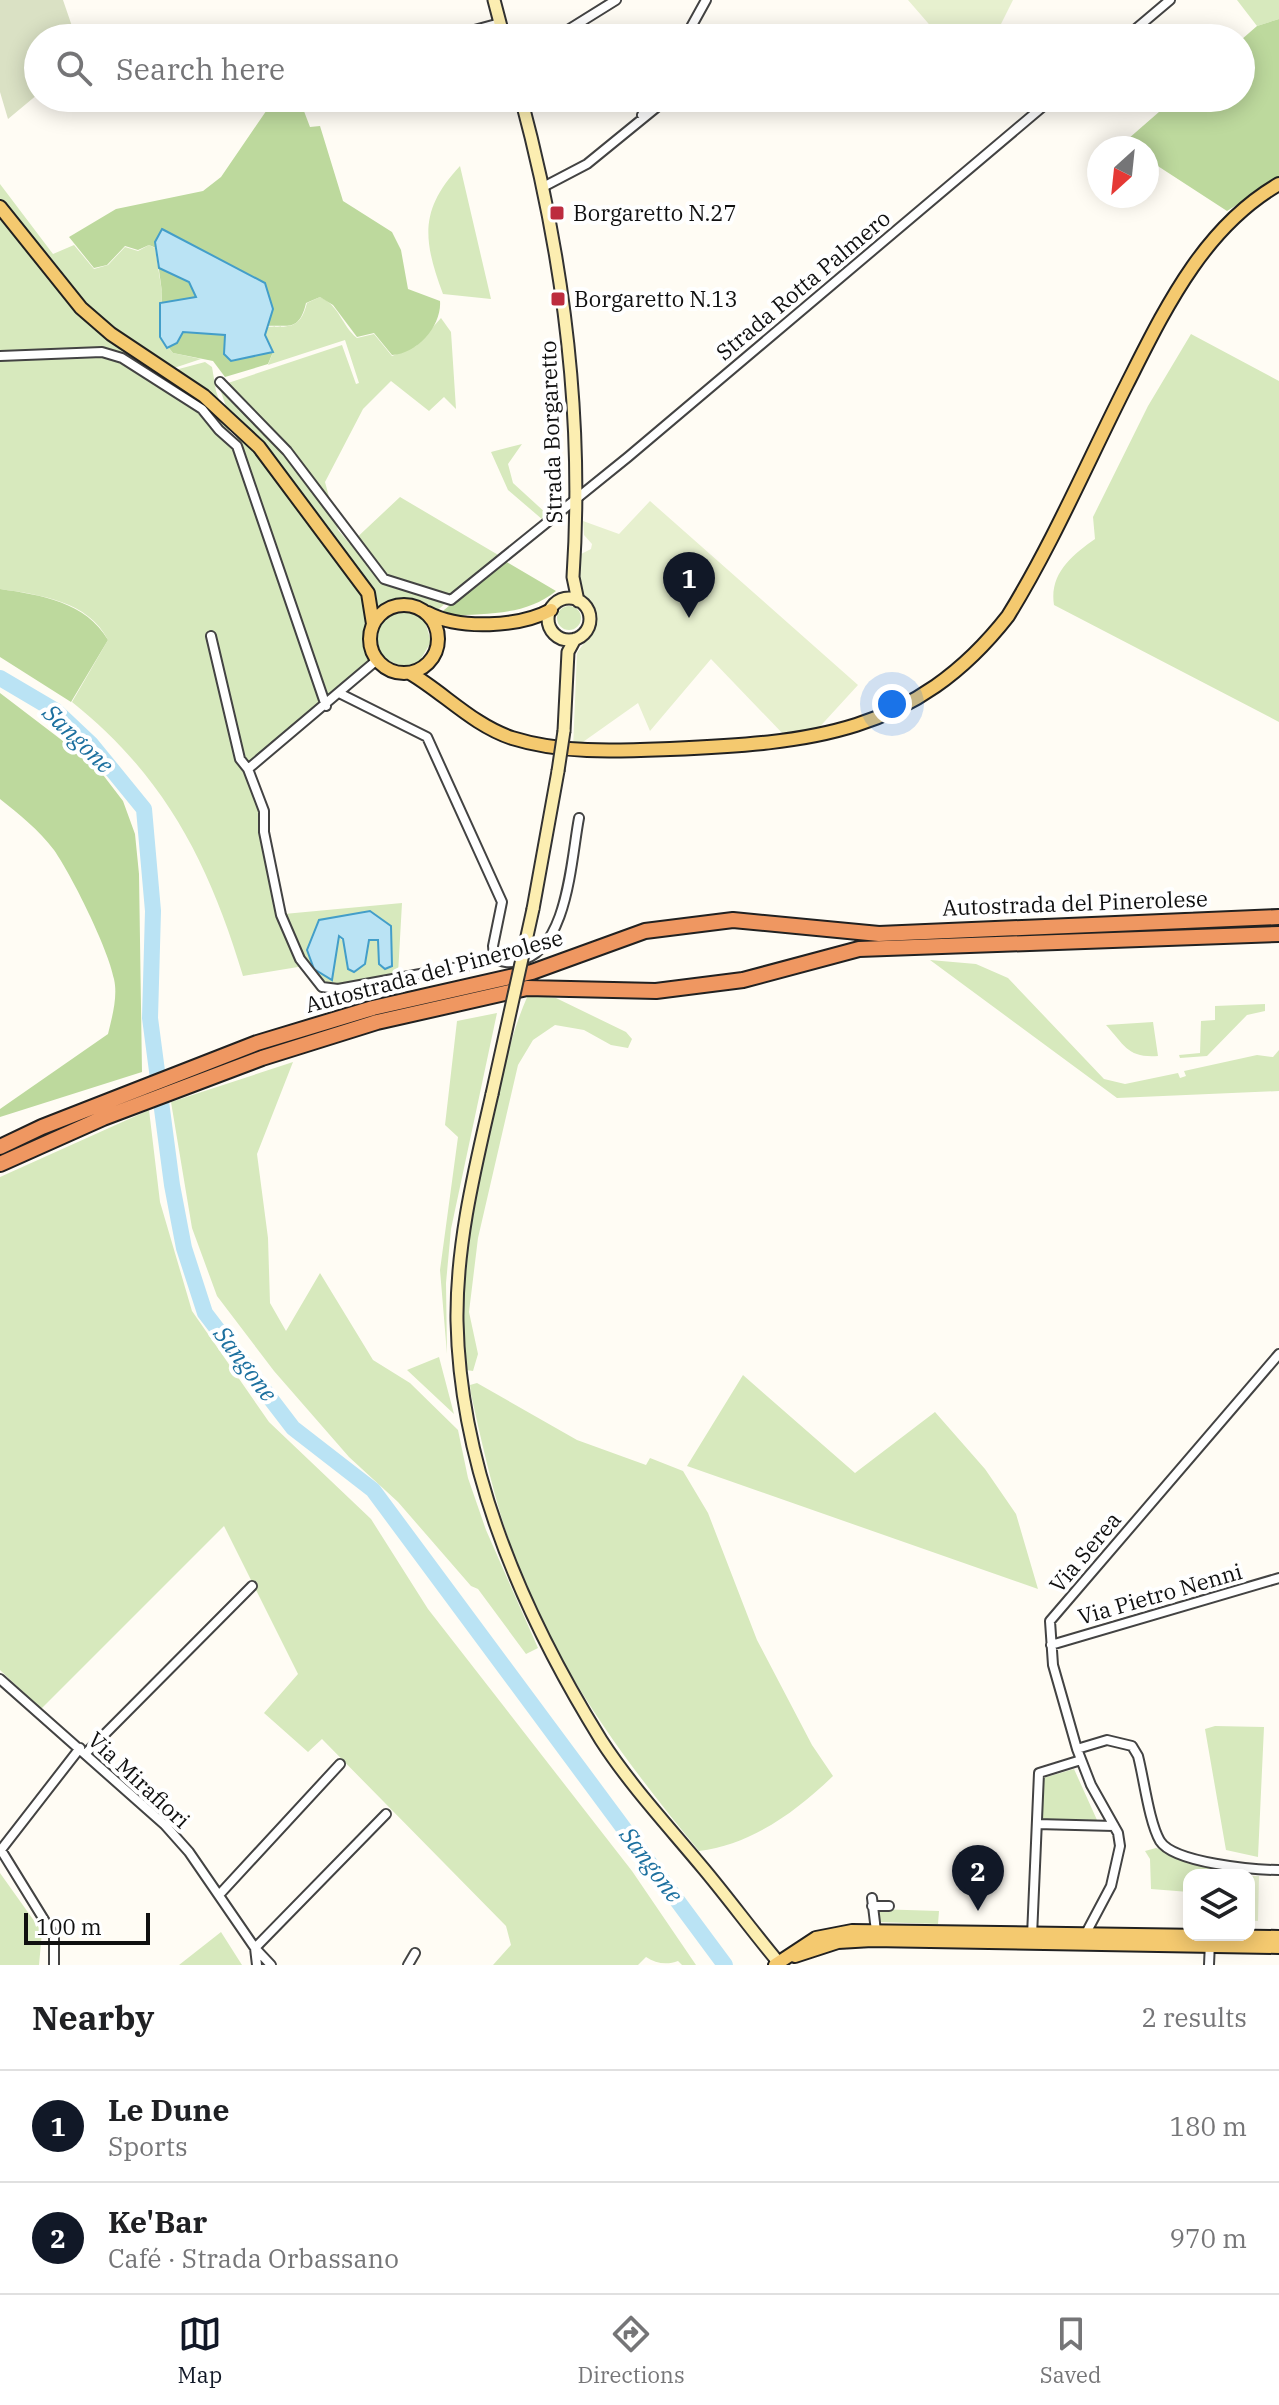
<!DOCTYPE html>
<meta charset="utf-8">
<style>
:root{--surface:#fff;--page:#f6f6f6;--text:#202124;--muted:#757577;--line:#e0e0e0;--accent:#111827}
body{margin:0;font-family:"IBM Plex Serif",serif;background:var(--page);color:var(--text)}
.controls{position:absolute;right:24px;bottom:24px;display:grid;overflow:hidden;border-radius:16px;box-shadow:0 4px 20px #0003}
.controls button{width:72px;height:72px;display:grid;place-items:center;padding:0;border:0;border-bottom:2px solid var(--line);background:var(--surface);color:var(--text);font:40px sans-serif}
.compass{position:absolute;left:1087px;top:136px;width:72px;height:72px;border-radius:50%;background:var(--surface);box-shadow:0 4px 20px #0003;rotate:207deg}
.scale{position:absolute;left:24px;bottom:20px;width:126px;box-sizing:border-box;padding-left:8px;border:4px solid #101010;border-top:0;font-size:22px;line-height:28px;white-space:nowrap;color:#101010;-webkit-text-stroke:6px #fff;paint-order:stroke}
.you{position:absolute;left:892px;top:704px;width:28px;height:28px;margin:-20px;border:6px solid #fff;border-radius:50%;background:#1a73e8;box-shadow:0 0 0 12px #1a73e833}
.badge{display:grid;place-items:center;width:52px;height:52px;border-radius:50%;background:var(--accent);color:#fff;font-size:26px;font-weight:700}
.pin{position:absolute;translate:-50% -66px;filter:drop-shadow(0 2px 4px #0008)}
.pin::after{content:'';position:absolute;top:42px;width:28px;height:24px;background:inherit;clip-path:polygon(0 0,100% 0,50% 100%)}
.list{margin:0;padding:0;list-style:none}
h2{display:flex;justify-content:space-between;align-items:center;height:104px;margin:0;padding:0 32px;font-size:34px}
h2 small{font-size:26px;font-weight:400;color:var(--muted)}
.list li{display:grid;grid-template-columns:52px 1fr auto;gap:24px;align-items:center;box-sizing:border-box;height:112px;padding:0 32px;border-top:2px solid var(--line)}
.list b{display:block;font-size:30px;white-space:nowrap}
.list p{margin:0;font-size:26px;white-space:nowrap;color:var(--muted)}
.list em{font-size:26px;font-style:normal;color:var(--muted)}
.icon{flex:none;width:44px;height:44px;fill:none;stroke:currentColor;stroke-width:2;stroke-linecap:round;stroke-linejoin:round}
.map{position:relative;flex:none;width:1279px;height:1965px;overflow:hidden}
.search{position:absolute;background:var(--surface);box-shadow:0 4px 20px #0003;left:24px;right:24px;top:24px;height:88px;display:flex;align-items:center;gap:20px;box-sizing:border-box;padding:0 28px;border-radius:44px;color:var(--muted);font-size:30px}
.sheet{height:328px;background:var(--surface)}
nav{display:flex;justify-content:space-around;align-items:center;box-sizing:border-box;height:112px;border-top:2px solid var(--line);background:var(--surface);font-size:22px;color:var(--muted)}
nav a{display:grid;justify-items:center;gap:4px}
nav .on{color:var(--accent)}
.map>svg:first-child{display:block}
.green{fill:#d7e9bd;fill-rule:evenodd}
.forest{fill:#bdd99d}
.cemetery{fill:#dae1c4}
.pitch{fill:#e7f0cf}
.water{fill:#bae3f4;stroke:#439ec9;stroke-width:2}
.lines{fill:none;stroke-linecap:round;stroke-linejoin:round}
.river{stroke:#bae3f4;stroke-width:16}
.street-casing{stroke:#434343;stroke-width:12}
.secondary-casing{stroke:#323232;stroke-width:15}
.primary-casing{stroke:#212121;stroke-width:16}
.highway-casing{stroke:#212121;stroke-width:18}
.street{stroke:#fff;stroke-width:8}
.secondary{stroke:#fceeb1;stroke-width:11}
.primary{stroke:#f4c96f;stroke-width:12}
.highway{stroke:#ef9761;stroke-width:14}
.secondary-bridge-casing{stroke:#323232;stroke-width:15;stroke-linecap:butt}
.secondary-bridge{stroke:#fceeb1;stroke-width:11}
.poi-dot{fill:#bd2c3e;stroke:#fff;stroke-width:3}
.labels{text-anchor:middle;stroke-width:8;stroke-linejoin:round;paint-order:stroke}
.poi-label{font-size:22px;fill:#101010;stroke:#fff;text-anchor:start}
.street-label{font-size:22px;fill:#101010;stroke:#fff}
.water-label{font-size:24px;font-style:italic;fill:#1c709f;stroke:#fff}
</style>
<div class="map">
<svg width="1279" height="1965" viewBox="0 0 1279 1965">
<rect width="100%" height="100%" fill="#fffcf4"/>
<path class="green" d="M1237 0H1279V19L1257 26Z
M460 166 491 299 443 294C423 240 419 210 460 166Z
M0 184 53 254 74 245 94 269 108 265 125 247 138 251 149 245 155 248 162 292 159 337 173 353 201 359 165 371 102 351 0 354Z
M320 297C339 305 342 326 357 338L374 334 392 356 416 346 441 318 451 332 456 409 444 397 429 411 391 381 363 409 325 482 338 530 350 544 400 497 500 556 425 621 431 642 419 662 403 667 383 658C366 672 348 695 325 697L275 551 279 549 275 550 219 386 342 345 356 384 359 383 345 340 268 365 273 352 266 335 267 327C287 326 300 331 307 303Z
M1191 334 1279 381V722L1054 605C1049 574 1072 555 1095 539L1093 517 1148 406Z
M102 355 160 374 205 362 212 367 216 391 323 706 253 761 251 778 260 802 280 915 304 966 243 976C209 863 165 776 72 702L108 640C88 601 41 595 0 589V358Z
M522 444 508 464 513 483 548 515 543 520 508 490 491 452Z
M557 618a12 12 0 1 1 24 0a12 12 0 1 1-24 0Z
M402 903 398 974C382 977 344 989 330 986 309 982 291 933 284 914ZM319 920 391 926 378 939 369 940 365 964 338 936 331 980 314 969Z
M930 960 976 964 1008 978 1104 1079 1125 1084 1178 1073 1180 1078 1186 1076 1184 1071 1257 1055 1273 1057 1279 1050V1091L1117 1098Z
M528 995 556 998 626 1032 632 1039 628 1048 611 1045 584 1030 555 1025 533 1040 518 1065 478 1238 469 1312 478 1354 473 1371 466 1370C453 1284 474 1198 494 1114 503 1073 511 1033 528 995Z
M1265 1004V1011L1247 1015 1207 1056 1180 1058 1179 1055 1200 1053 1201 1021 1215 1020V1006Z
M497 1013 451 1229 446 1283 447 1354 440 1270 458 1137 445 1125 457 1021Z
M1153 1022 1158 1056C1128 1058 1125 1046 1106 1025Z
M293 1062 257 1154 268 1238 270 1303 286 1331 320 1273 373 1360 410 1383 458 1430 468 1478 486 1530 538 1648 526 1654 478 1589 471 1586 398 1502 349 1457 274 1371 217 1296 192 1228 171 1102Z
M149 1110 160 1202 192 1311 269 1422 371 1519 428 1609 632 1871 696 1965H682L678 1961C668 1965 656 1964 646 1957L638 1965H493L511 1945 506 1926 322 1739 308 1752 264 1713 298 1674 224 1526 41 1709 0 1670V1177Z
M439 1357 454 1414 407 1370Z
M743 1375 855 1473 935 1412 985 1469 1016 1514 1038 1589 687 1466Z
M477 1383 577 1440 646 1465 650 1458 683 1471 708 1513 757 1640 812 1745 833 1776C797 1811 751 1845 699 1851 622 1758 548 1658 509 1541 493 1493 482 1444 471 1394L470 1385Z
M1215 1726 1264 1727 1258 1857 1226 1850 1205 1729Z
M1074 1769 1097 1820 1043 1819V1778Z
M1156 1848 1228 1871V1875H1189V1892L1151 1889 1150 1859 1145 1851Z
M0 1873 42 1932 39 1965H0Z
M875 1909 939 1911 938 1924 878 1922Z
M221 1932 242 1965H179Z"/>
<path class="forest" d="M1279 19V179L1227 211 1147 159V148H1137L1128 139 1175 98H1241V40L1257 26Z
M275 98H299L310 127 320 126 343 201 392 232 401 250 408 289 440 301C442 325 418 354 392 355L374 333 357 337 333 305 320 297 306 303C299 333 287 324 267 326L265 335 273 352 268 364 225 377 213 361 173 353 160 337 162 292 156 248 149 245 138 250 125 246 107 265 94 268 69 237 116 209 203 191 221 177Z
M505 561 556 591C525 616 488 613 449 616L439 614Z
M0 589C41 595 86 602 108 640L71 702 0 657Z
M0 693 97 767 123 801 135 834 139 874 142 1072 0 1117V1109L108 1034C112 1017 118 997 114 979 108 948 72 876 54 850 39 830 19 814 0 799Z"/>
<path class="cemetery" d="M0 0H63L76 38H38V94L8 119 0 92Z"/>
<path class="pitch" d="M908 0H1013L994 38H941Z
M650 501 858 685 814 733 785 736 711 659 650 731 638 703 573 749 577 653 596 626 595 609 579 592 581 554 591 549 592 544 584 535 583 521 619 534Z
M1249 1876H1259L1258 1921H1249Z"/>
<path class="water" d="M162 229 265 283 273 309 265 335 273 352 231 361 224 354 225 335 183 332 177 343 167 348 160 337V303L196 297 189 282 159 268 155 242Z
M370 911 391 926 392 966 385 969 379 964 378 940H369L365 964 354 972 348 969 343 939 339 936 332 980 314 969 307 950 319 920Z"/>
<g class="lines">
<path class="river" d="M0 678 56 711 91 744 144 809 153 911 150 1018 172 1185 184 1248 205 1313 293 1428 373 1490 725 1965"/>
<g class="street-casing">
<path id="street" d="M445 38 500 23
M555 38 616 0
M685 38 706 0
M1125 38 1170 0
M642 115 652 98
M545 186 587 164 668 98
M0 356 102 352 122 358 202 409 219 430 237 446 326 706
M220 382 287 451 384 579 451 600 628 457 1053 98
M211 636 240 759 248 769 377 660
M341 694 427 737 502 902 493 946 494 957C502 963 509 963 518 961 568 952 571 859 579 818
M248 769 264 811V832L281 915 300 959 322 987 338 989 486 962 494 957
M1051 1645 1279 1578
M0 1679 165 1825 189 1852 255 1948 257 1965
M1077 1749 1107 1740 1132 1746 1138 1756C1144 1779 1149 1822 1160 1841 1174 1863 1254 1870 1279 1870
M86 1753 252 1586
M1037 1824 1114 1826
M1 1850 54 1936V1965
M0 1851 80 1748
M219 1895 340 1764
M872 1898 876 1931
M872 1906H889
M1085 1935 1111 1886 1120 1846 1118 1833 1091 1785 1077 1749 1053 1665 1050 1621 1279 1354
M1032 1936 1039 1773 1081 1760
M255 1948 386 1814
M255 1948 271 1965
M408 1965 415 1953
M1209 1965 1210 1942"/>
</g>
<g class="secondary-casing">
<path id="secondary" d="M494 0 504 38
M521 98C563 254 584 414 573 577L578 601
M548 619a21 21 0 1 1 42 0a21 21 0 1 1-42 0Z
M564 731 568 652 575 639
M533 909 558 771
M492 1094C475 1168 456 1244 457 1321 460 1470 524 1616 601 1740 630 1785 669 1827 703 1868 729 1899 753 1932 779 1963"/>
</g>
<g class="primary-casing">
<path id="primary" d="M0 207 81 308 111 334 204 396 259 447 368 593 373 624
M370 639a34 34 0 1 1 68 0a34 34 0 1 1-68 0Z
M428 613C460 630 519 627 551 610
M410 673C444 693 473 725 512 738 563 754 618 751 670 749 809 743 915 735 1008 616 1053 543 1088 461 1127 384 1165 309 1203 228 1279 184
M795 1956 838 1942 872 1940 1279 1947
M775 1965 816 1938 852 1931 1279 1937"/>
</g>
<g class="highway-casing">
<path id="highway" d="M0 1147 42 1127 257 1043 373 1008 532 972 645 931 733 920 879 934 1279 917
M0 1164 103 1118 262 1058 377 1022 527 988 656 991 743 980 859 949 1279 934"/>
</g>
<use href="#street" class="street"/>
<use href="#secondary" class="secondary"/>
<use href="#primary" class="primary"/>
<use href="#highway" class="highway"/>
<g class="secondary-bridge-casing">
<path id="secondary-bridge" d="M558 771 564 731
M492 1094 533 909"/>
</g>
<use href="#secondary-bridge" class="secondary-bridge"/>
</g>
<g class="poi-dot">
<rect x="549" y="205" width="16" height="16" rx="4"/>
<rect x="550" y="291" width="16" height="16" rx="4"/>
</g>
<g class="labels">
<g class="poi-label">
<text x="573" y="221">Borgaretto N.27</text>
<text x="574" y="307">Borgaretto N.13</text>
</g>
<g class="street-label">
<text transform="translate(803 285) rotate(-40)" y="8">Strada Rotta Palmero</text>
<text transform="translate(551 432) rotate(-92)" y="8">Strada Borgaretto</text>
<text transform="translate(1075 903) rotate(-2)" y="8">Autostrada del Pinerolese</text>
<text transform="translate(434 971) rotate(-15)" y="8">Autostrada del Pinerolese</text>
<text transform="translate(1085 1552) rotate(-50)" y="8">Via Serea</text>
<text transform="translate(1160 1594) rotate(-16)" y="8">Via Pietro Nenni</text>
<text transform="translate(139 1780) rotate(43)" y="8">Via Mirafiori</text>
</g>
<g class="water-label">
<text transform="translate(78 739) rotate(44)" y="8">Sangone</text>
<text transform="translate(245 1364) rotate(53)" y="8">Sangone</text>
<text transform="translate(651 1865) rotate(53)" y="8">Sangone</text>
</g>
</g>
</svg>
<div class="controls">
<button><svg class="icon" aria-label="layers" viewBox="0 0 24 24"><path d="M12 4l9 5-9 5-9-5zM3 14l9 5 9-5"/></svg></button>
</div>
<svg class="compass" viewBox="-18 -18 36 36"><path d="M0-13l5 13h-10z" fill="#e53935"/><path d="M0 13l5-13h-10z" fill="#757577"/></svg>
<div class="scale">100 m</div>
<div class="you"></div>
<div class="pin badge" style="left:689px;top:618px">1</div>
<div class="pin badge" style="left:978px;top:1911px">2</div>
<div class="search"><svg class="icon" aria-label="search" viewBox="0 0 24 24"><circle cx="10" cy="10" r="6"/><path d="M15 15l6 6"/></svg>Search here</div>
</div>
<section class="sheet">
<h2>Nearby<small>2 results</small></h2>
<ul class="list">
<li><span class="badge">1</span><div><b>Le Dune</b><p>Sports</p></div><em>180 m</em></li>
<li><span class="badge">2</span><div><b>Ke'Bar</b><p>Café · Strada Orbassano</p></div><em>970 m</em></li>
</ul>
</section>
<nav>
<a class="on"><svg class="icon" aria-label="map" viewBox="0 0 24 24"><path d="M3 6l6-2 6 2 6-2v14l-6 2-6-2-6 2zM9 4v14M15 6v14"/></svg>Map</a>
<a><svg class="icon" aria-label="directions" viewBox="0 0 24 24"><path d="M12 3l9 9-9 9-9-9zM9 14v-3h6M13 9l2 2-2 2"/></svg>Directions</a>
<a><svg class="icon" aria-label="saved" viewBox="0 0 24 24"><path d="M7 4h10v16l-5-4-5 4z"/></svg>Saved</a>
</nav>
